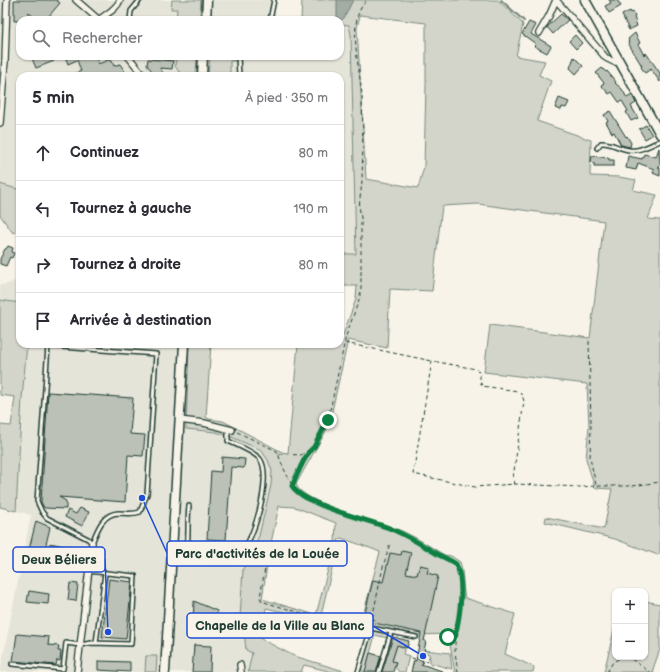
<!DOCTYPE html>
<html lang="fr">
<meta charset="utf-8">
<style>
:root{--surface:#fff;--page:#f7f7f7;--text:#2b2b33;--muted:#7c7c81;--line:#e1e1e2}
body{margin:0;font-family:"Balsamiq Sans",sans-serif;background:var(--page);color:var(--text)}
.controls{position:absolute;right:12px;bottom:12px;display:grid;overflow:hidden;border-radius:8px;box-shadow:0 1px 3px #0004}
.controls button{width:36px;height:36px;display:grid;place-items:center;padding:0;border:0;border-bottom:1px solid var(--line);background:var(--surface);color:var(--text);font:20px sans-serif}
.stop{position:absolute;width:12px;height:12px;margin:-9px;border:3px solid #0b8043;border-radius:50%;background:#fff}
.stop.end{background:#0b8043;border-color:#fff;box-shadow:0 1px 4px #0008}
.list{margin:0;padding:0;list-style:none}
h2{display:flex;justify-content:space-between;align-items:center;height:52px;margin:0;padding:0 16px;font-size:17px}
h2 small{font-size:13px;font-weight:400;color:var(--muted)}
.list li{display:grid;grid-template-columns:26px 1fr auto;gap:12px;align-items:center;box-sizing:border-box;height:56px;padding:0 16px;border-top:1px solid var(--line)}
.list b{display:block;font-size:15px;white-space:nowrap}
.list em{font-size:13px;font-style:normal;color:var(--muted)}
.icon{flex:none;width:22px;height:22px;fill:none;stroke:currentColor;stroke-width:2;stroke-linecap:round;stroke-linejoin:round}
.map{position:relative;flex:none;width:660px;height:672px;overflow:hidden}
.search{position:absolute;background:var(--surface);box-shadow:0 1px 3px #0004;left:16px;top:16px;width:328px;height:44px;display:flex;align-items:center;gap:10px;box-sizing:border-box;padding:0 14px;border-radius:12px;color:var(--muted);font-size:15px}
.panel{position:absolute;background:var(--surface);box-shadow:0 1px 3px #0004;left:16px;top:72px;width:328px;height:276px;border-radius:12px}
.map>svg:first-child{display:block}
.built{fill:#e5e4d9}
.green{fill:#d3d5ca;stroke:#79897f;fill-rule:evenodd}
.water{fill:#a4ada3;stroke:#6f8077}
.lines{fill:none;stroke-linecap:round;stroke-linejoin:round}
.stream{stroke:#6f8077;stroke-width:2}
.building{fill:#bbc1b6;stroke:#1f3d34}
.lane-casing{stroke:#1f3d34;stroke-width:6}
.street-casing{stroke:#1f3d34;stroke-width:8}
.secondary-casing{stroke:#1f3d34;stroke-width:11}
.path{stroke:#1f3d34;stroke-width:1;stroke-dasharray:4 3;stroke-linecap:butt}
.lane{stroke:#f7f3e8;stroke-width:3}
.street{stroke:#f7f3e8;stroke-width:5.5}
.secondary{stroke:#f7f3e8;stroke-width:8}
.route{stroke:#0b8043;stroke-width:5}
.leader{fill:none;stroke:#1d4ed8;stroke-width:1.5}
.callout-dot{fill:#1d4ed8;stroke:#f7f3e8;stroke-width:1.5}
.callout{fill:#f7f3e8;stroke:#1d4ed8;stroke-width:1.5}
.callout-label{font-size:13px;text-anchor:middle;font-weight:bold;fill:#1f3d34}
</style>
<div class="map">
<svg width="660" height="672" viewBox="0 0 660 672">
<rect width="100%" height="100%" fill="#f7f3e8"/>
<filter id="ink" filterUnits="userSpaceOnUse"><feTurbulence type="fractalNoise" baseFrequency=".025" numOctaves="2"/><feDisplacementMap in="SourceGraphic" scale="8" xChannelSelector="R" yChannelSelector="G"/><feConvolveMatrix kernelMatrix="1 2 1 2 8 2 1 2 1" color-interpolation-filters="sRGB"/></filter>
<g filter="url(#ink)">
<path class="built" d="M0 0H273L272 17 303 20H20V56H340V24L349 25 351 35 356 254H340V76H20V188L17 189 0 184Z
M20 279V303L0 300V285L7 284Z
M27 344H189L186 428 216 432 234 438 261 450 268 460 272 471 271 485 259 536 243 569V622L246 650 252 653 248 672H0L31 515 16 511 22 398Z"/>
<path class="green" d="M172 0H201L200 20H176L177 9H171Z
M302 0H498L523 24 516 56 545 61 539 75 551 81 537 121 591 140 590 176 619 177 636 180 633 190 657 195 648 219 660 220V552L658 555 615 539 545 522 546 517 604 529 612 489 595 488 586 459 589 426 587 384 484 372 490 325 590 338 604 221 478 204 442 206 432 291 390 289 387 348 348 340 330 420 326 431 296 484C301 504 384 523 404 532 417 538 431 547 444 555L451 556 460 562C464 575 462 586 465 598L515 614 505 654 534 667 533 672H455L448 634 416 635 369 625 366 631 266 608 261 639 294 656 347 672H332L304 665 301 672H248L252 653 246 650 243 622 240 618 243 569 259 536 271 485 272 471 268 460 261 450 234 438 216 432 186 429 189 344H211L206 417 209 419 223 421 282 452 288 453 298 344H340V336L343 335 356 299 357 286H340V254H356L351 35 349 25 340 24V20H301ZM360 15 426 23V84L424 167 418 188 366 179 357 28ZM279 506 295 507 336 523 335 543 316 615 262 599 269 552ZM341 538 370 548 380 552 361 623 321 615 339 539Z
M144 56H197L196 76H182L175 66 176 60Z
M210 56H235V61H230V76H208Z
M0 184 17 189 20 188V230L13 233 0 215Z
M0 300 20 303V344H27L22 398 16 511 0 507V425L11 426 15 397 0 395Z
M645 601 660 604V649L653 669 654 672H604L615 626V657H645Z
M372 631 387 634 388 638 375 635 365 672 362 671 361 667Z
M397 645 405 648 403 654 409 656 405 672H399L395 667 396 662 392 661Z
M424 650 450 653 452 669 430 663V658L429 654 424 652Z
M146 656H157L156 672H145Z"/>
<path class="water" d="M337 0H353L344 18 341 20 337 18Z"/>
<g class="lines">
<path class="stream" d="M501 0 524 21"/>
</g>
<path class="building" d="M14 0H56L60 3 48 17 51 20H38L28 12V20L14 21Z
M609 0H617L621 6 609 13 605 6 611 3Z
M630 11 631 13 633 12 635 16 634 17 637 26 629 30 622 15Z
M561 14 568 20 553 34 547 27Z
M529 22 536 25 531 34 551 46 547 53 534 46 536 44 522 34Z
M635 33 640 43 638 44 644 55 646 53 660 73V82L651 69 645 73 641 67 642 66 631 48 628 42 629 41 628 39Z
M575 35 582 43 576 49 569 41Z
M31 56H52L54 61 36 68Z
M65 56H96L98 64 111 59 114 66 120 64 128 76H69L81 71 77 60 68 64Z
M574 57 583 66 576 74 570 68Z
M148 59 173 61 172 69 160 68 163 73 159 76H156L147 65Z
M602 68 606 72 607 71 616 82 615 83 622 89 627 98 632 95 636 103 631 106 638 118 631 121 626 112 628 111 622 101 619 102 612 92 609 94 601 85 604 83 596 73Z
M559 98 569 102 566 108 562 107 561 110 555 108Z
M610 111 626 137 627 136 631 143 630 147 621 145 614 132 612 133 606 122 608 121 604 115Z
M646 125 652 135 645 139 639 129Z
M659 148 660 164 658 167 660 168V176L653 173 654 169 638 163 636 170 626 168 628 156 642 159 644 154 656 157Z
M592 156 609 158V160H614V166H594V163L591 162Z
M8 246 13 248 12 252 14 253 12 258 10 257 6 266 0 264V259L5 249H6Z
M48 392 133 398 130 434 145 435 143 456 128 455 125 502 59 497 66 501V509L45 508 43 506 41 502Z
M222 457 245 459 244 468 231 467 226 540 207 539 211 471 221 472Z
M80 508 89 512 82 526 65 517 68 510 76 514Z
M36 521 50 527 42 562 27 558Z
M402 551 411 553 406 573 417 575 420 565 429 567 427 573 438 576 424 641H426L422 662H424L421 664 442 671V672H411L414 660 416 661 421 633 374 623 375 620 364 617 373 580 383 582 390 553 401 555Z
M109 579 132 582 126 639 102 637Z
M70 583 78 584 76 601 68 600Z
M29 591 49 594 48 604 27 602Z
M194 601 217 611 216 628 193 626Z
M17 634 49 637 48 645 59 646 58 651H61L60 661 57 660 56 665 13 661Z
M393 637 409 641 407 648 397 645 392 661 396 662 393 672H382Z
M194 645 211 646 210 672H192Z
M370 653 381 656 376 672H365Z
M98 661 130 662V672L98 670Z"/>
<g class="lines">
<g class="lane-casing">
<path id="lane" d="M130 20 131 11 140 0
M270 20 274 0
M238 56 239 76
M597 148 601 143C611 142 619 149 629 150 639 152 650 145 660 141
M48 346 156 354 147 494 140 512C132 515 126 513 118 513 102 514 97 531 92 543L88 539 47 518 42 512 37 501Z
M189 506C188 515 188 523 188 531 187 553 187 562 212 562 220 562 230 564 236 559 253 547 273 476 260 459 254 452 237 445 228 441V429
M51 546 90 553
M447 637 455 635
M96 643 105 573
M12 664 63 669 66 643 80 645 91 643 131 644 135 576 88 571
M358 672 371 628 416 637
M379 672 391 632"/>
</g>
<g class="street-casing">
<path id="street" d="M76 0 99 20
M556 0 606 58 614 62H619
M99 20C106 14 117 9 120 0
M539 33 549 16 556 0
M128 56 144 76
M0 123 5 61 7 0
M179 420 204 423 232 430
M240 665 241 672
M77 672 92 543"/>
</g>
<g class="secondary-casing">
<path id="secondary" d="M585 0 660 134
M206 20 207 0
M202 76 203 56
M165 672 184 344"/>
</g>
<path class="path" d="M589 341 591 424 590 458 596 485
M345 343 432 361
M237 432 277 451 283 467 295 491 328 508 388 528 411 538 456 564 459 573 460 585V608L456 630
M279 454 301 455 314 447 328 420 346 336 360 297 361 287V217C357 204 362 192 362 178 363 151 363 123 362 95 360 73 352 40 357 19 358 12 362 5 367 0
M515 484 513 478 524 401 522 395 518 391 482 386 480 381V373L476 369 432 361 413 474 475 487 515 484 579 487 596 486H632L660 482
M292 486 311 449
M266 563 260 597 261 600 264 602 301 613 366 626
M371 624 383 567 390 543
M455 641V652L458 672
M625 657C635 659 641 667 650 672
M411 658 427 661 430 659 428 657
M607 672 613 662 622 657"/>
<use href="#lane" class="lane"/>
<use href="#street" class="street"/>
<use href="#secondary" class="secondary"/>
</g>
</g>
<g class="lines" filter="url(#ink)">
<path class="route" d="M328 420 314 447C305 453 297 476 292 486 305 506 366 519 389 528 406 535 421 544 437 554 443 557 450 560 456 564 465 582 460 616 455 636L448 637"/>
</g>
<path class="leader" d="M142 498L167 553M108 632L105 559M423 656L373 626"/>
<g class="callout-dot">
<circle cx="142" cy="498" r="4"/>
<circle cx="108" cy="632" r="4"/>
<circle cx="423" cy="656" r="4"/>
</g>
<g class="callout">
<rect x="167" y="541" width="180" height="25" rx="4"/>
<rect x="13" y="547" width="92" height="25" rx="4"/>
<rect x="187" y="613" width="186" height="25" rx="4"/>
</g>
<g class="callout-label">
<text x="257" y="558">Parc d'activités de la Louée</text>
<text x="59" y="564">Deux Béliers</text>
<text x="280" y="630">Chapelle de la Ville au Blanc</text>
</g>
</svg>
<div class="controls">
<button>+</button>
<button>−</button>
</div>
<div class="stop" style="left:448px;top:637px"></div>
<div class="stop end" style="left:328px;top:420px"></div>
<div class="search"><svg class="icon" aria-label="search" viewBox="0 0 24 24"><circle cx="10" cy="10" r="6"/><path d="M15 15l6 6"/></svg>Rechercher</div>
<section class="panel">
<h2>5 min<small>À pied · 350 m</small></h2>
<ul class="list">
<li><svg class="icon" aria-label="ahead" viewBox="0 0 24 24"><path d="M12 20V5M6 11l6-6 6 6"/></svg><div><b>Continuez</b></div><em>80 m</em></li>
<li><svg class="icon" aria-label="left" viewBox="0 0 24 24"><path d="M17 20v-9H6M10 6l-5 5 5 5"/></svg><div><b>Tournez à gauche</b></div><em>190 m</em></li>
<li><svg class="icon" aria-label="right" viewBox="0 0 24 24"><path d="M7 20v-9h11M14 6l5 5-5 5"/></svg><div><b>Tournez à droite</b></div><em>80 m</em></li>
<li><svg class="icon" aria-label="arrive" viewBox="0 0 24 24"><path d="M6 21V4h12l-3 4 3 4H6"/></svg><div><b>Arrivée à destination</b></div></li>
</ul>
</section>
</div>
